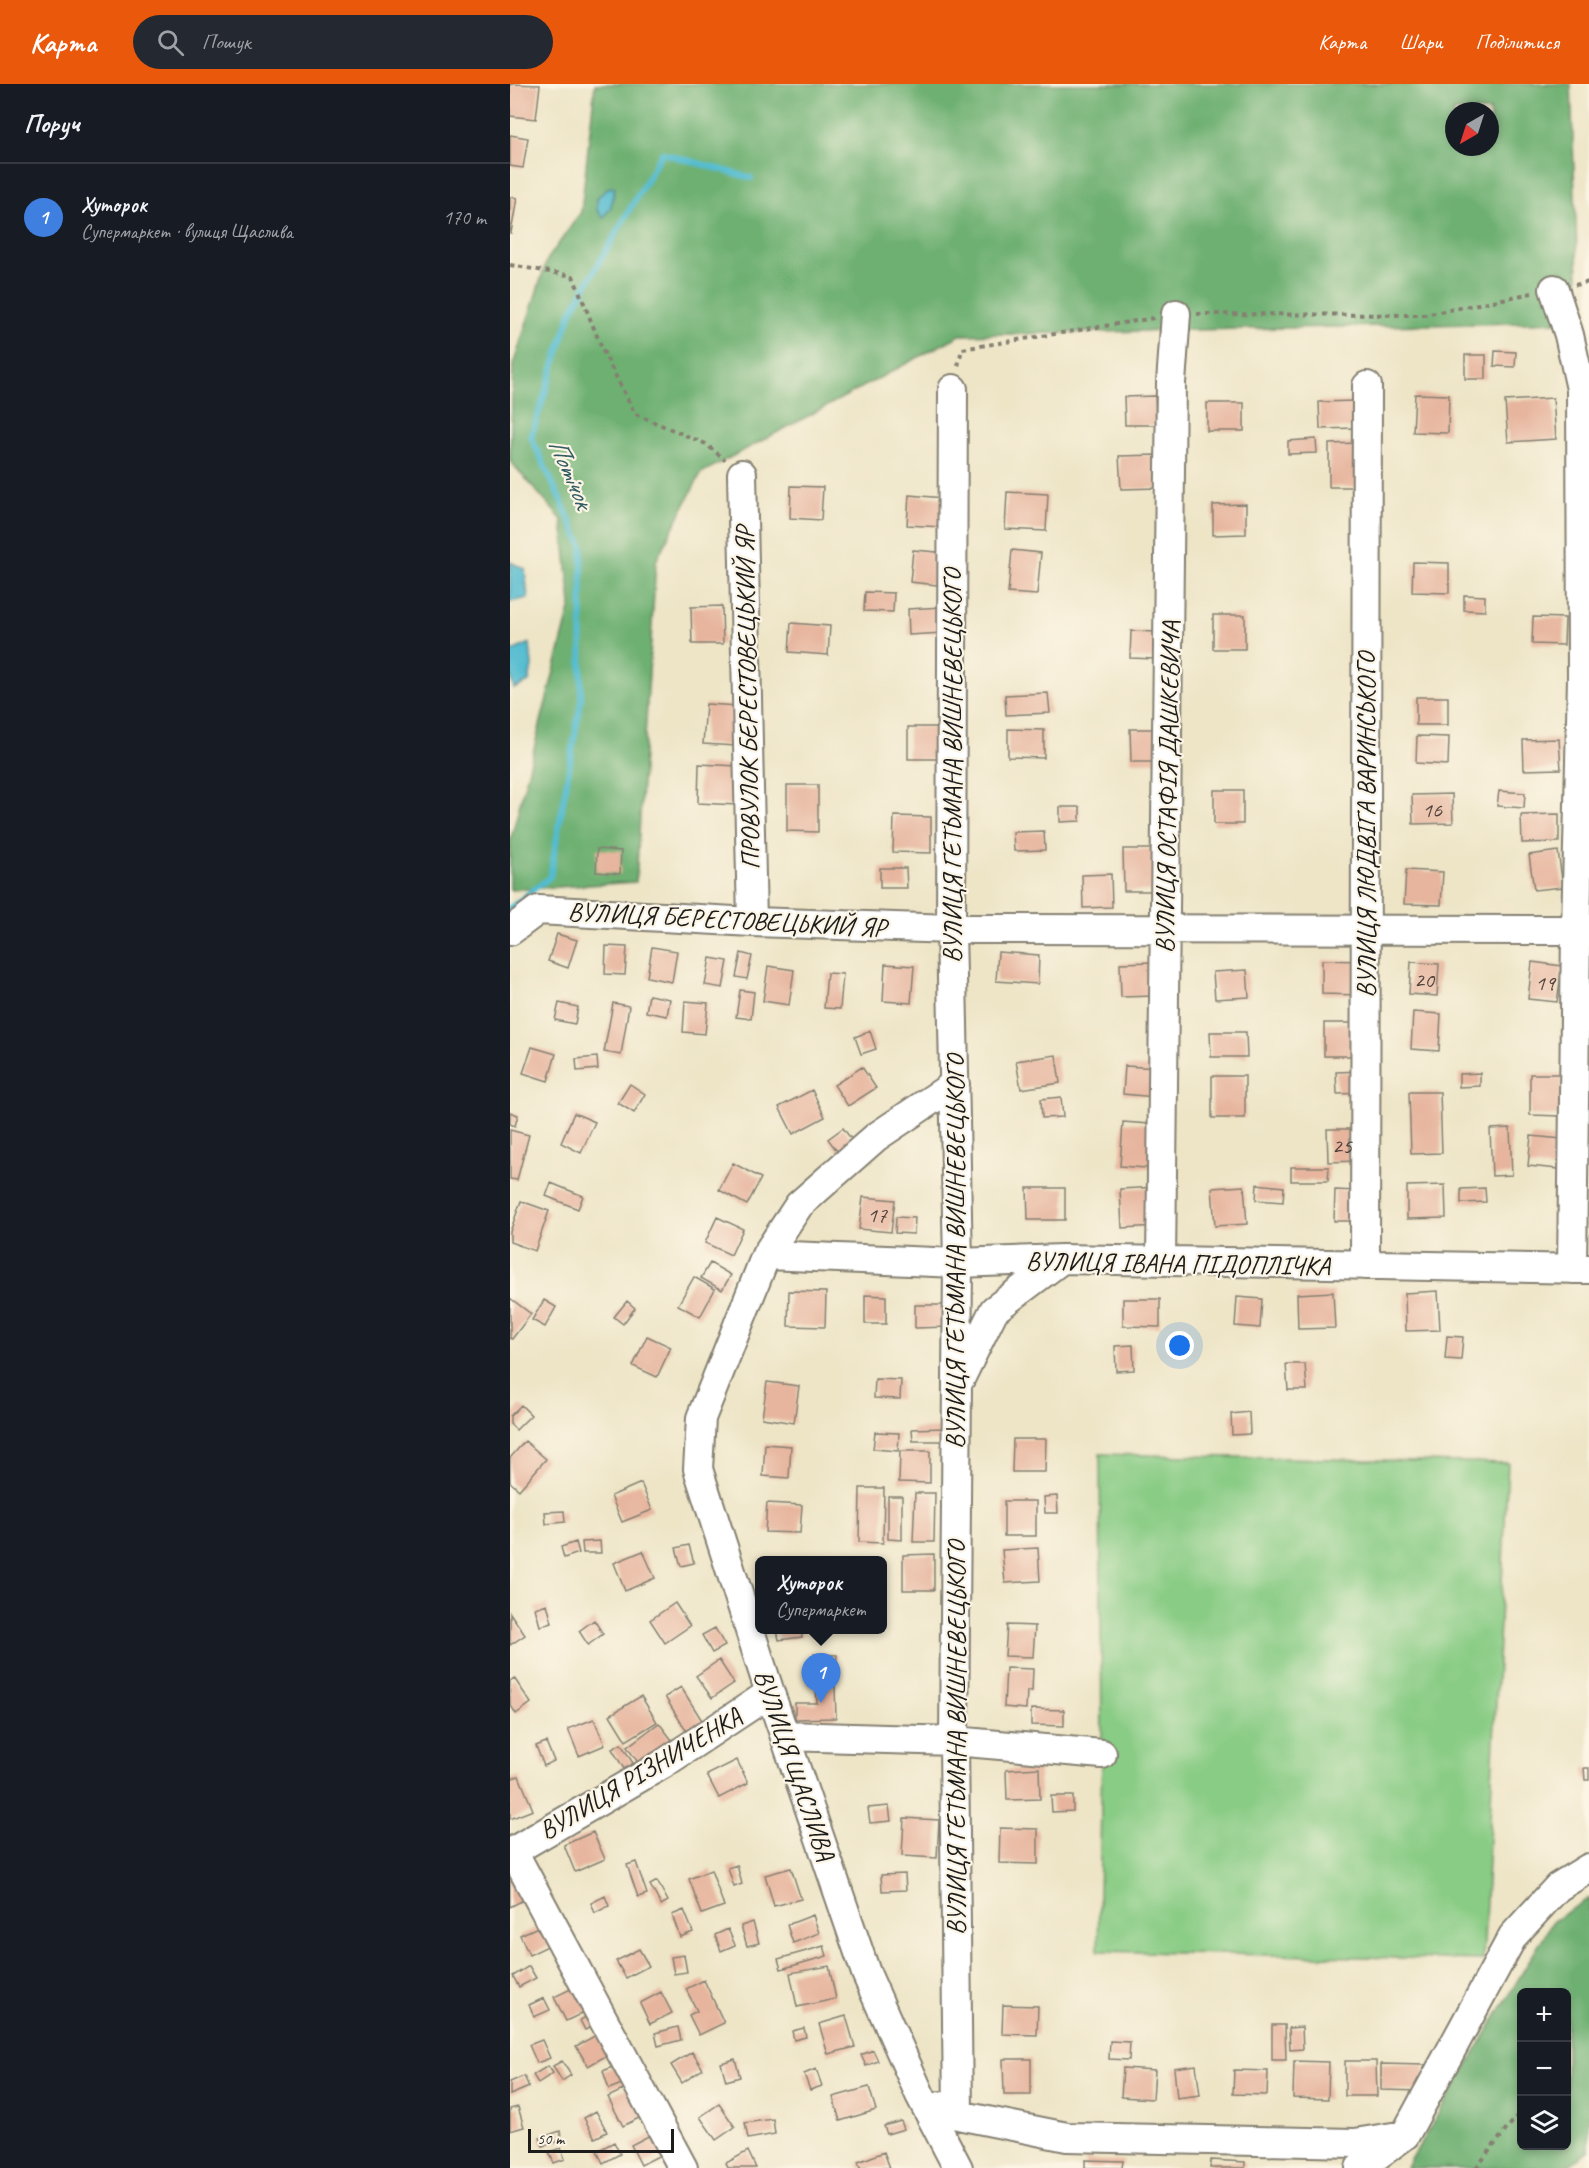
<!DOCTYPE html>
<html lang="uk">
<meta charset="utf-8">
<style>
:root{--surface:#171b24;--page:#242831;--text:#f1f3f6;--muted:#9ea1a6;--line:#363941;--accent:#ea580c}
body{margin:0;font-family:Caveat,sans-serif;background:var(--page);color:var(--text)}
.controls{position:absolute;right:18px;bottom:18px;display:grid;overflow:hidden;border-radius:9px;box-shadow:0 3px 9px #0003}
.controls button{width:54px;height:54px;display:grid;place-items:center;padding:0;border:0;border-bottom:2px solid var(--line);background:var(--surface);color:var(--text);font:30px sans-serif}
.compass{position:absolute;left:935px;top:18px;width:54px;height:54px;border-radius:50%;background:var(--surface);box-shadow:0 3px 9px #0003;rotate:219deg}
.scale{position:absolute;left:18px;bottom:15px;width:146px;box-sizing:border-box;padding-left:6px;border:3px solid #1c1c1c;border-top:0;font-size:16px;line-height:21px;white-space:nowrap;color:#1c1c1c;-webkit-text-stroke:4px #fcf5e5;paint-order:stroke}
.you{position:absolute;left:670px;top:1262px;width:21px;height:21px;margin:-15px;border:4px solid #fff;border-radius:50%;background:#1a73e8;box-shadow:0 0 0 9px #1a73e833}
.badge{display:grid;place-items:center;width:39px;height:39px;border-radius:50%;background:var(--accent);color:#fff;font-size:20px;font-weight:700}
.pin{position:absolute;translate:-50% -50px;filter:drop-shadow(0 2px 3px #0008)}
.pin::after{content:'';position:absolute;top:32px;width:21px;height:18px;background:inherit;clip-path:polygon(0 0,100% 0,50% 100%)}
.popup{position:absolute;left:245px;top:1472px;width:132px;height:78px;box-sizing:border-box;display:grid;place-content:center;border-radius:9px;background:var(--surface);filter:drop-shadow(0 2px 4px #0005);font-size:20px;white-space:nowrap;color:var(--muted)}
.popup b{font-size:22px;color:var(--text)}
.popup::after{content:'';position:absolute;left:50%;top:100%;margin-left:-12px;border:12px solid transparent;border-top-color:var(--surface)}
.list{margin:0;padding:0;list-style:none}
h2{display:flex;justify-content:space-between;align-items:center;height:78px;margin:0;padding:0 24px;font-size:26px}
h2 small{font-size:20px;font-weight:400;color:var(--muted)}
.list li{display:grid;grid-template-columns:39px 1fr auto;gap:18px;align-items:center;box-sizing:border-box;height:108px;padding:0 24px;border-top:2px solid var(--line)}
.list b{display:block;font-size:22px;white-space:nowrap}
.list p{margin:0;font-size:20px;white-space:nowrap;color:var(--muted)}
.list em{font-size:20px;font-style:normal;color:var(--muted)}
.icon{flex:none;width:33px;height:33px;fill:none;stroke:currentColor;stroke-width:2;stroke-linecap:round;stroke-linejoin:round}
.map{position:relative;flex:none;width:1079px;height:2084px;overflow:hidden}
header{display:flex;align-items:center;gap:36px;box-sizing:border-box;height:84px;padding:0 30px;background:var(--accent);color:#fff}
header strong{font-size:28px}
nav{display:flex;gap:33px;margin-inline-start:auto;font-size:21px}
.search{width:420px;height:54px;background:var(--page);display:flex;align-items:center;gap:15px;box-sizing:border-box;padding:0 21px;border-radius:33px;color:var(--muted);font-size:22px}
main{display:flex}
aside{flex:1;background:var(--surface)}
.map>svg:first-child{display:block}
.green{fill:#89cc85;stroke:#527450;stroke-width:1.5}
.forest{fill:#6eb072;stroke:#456647;stroke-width:1.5;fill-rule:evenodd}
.water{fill:#53bcd0;stroke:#386c76;stroke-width:1.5}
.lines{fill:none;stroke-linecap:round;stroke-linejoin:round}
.stream{stroke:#53bcd0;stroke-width:6}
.building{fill:#e7b59e}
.minor-casing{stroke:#858072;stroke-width:32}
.path{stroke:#858072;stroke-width:4;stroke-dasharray:4.5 4.5;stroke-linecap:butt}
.minor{stroke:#fff;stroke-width:28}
.labels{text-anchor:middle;stroke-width:4.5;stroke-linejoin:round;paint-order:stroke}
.number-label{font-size:22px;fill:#4f423c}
.street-label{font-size:26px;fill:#1c1c1c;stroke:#fcf5e5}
.water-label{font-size:27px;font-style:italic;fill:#325c64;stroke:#fcf5e5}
</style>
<header>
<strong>Карта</strong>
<div class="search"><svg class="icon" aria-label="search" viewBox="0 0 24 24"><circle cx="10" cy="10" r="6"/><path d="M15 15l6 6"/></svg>Пошук</div>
<nav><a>Карта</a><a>Шари</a><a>Поділитися</a></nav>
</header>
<main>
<aside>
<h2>Поруч<small></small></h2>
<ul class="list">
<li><span class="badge" style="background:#3f7fe0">1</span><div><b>Хуторок</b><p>Супермаркет · вулиця Щаслива</p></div><em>170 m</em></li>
</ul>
</aside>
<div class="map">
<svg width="1079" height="2084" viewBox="0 0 1079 2084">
<rect width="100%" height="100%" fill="#fcf5e5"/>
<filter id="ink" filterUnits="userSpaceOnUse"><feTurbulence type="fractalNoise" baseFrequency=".0167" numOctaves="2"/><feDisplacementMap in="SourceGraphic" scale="12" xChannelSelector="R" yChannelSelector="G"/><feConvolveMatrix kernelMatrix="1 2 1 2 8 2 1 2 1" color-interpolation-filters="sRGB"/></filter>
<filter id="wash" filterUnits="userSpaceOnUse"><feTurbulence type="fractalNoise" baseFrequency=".008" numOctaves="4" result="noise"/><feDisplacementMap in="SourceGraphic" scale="24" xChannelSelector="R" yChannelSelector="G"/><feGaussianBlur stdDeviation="1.35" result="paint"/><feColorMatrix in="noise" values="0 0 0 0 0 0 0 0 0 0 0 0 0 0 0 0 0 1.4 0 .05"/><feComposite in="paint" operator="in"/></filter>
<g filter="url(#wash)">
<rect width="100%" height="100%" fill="#eee5c7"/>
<path class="green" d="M590 1370 998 1379 973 1876 588 1867 592 1670Z"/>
<path class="forest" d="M85 0H1061L1068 195 1061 238 450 251 191 389 146 477 126 798 0 806V758L61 521 52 436 0 377 3 281 37 176 71 128ZM944 27H980V63H944Z
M1079 1814V2067L1055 2084H896L1043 1837ZM1011 1908H1056V2062H1011Z"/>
<path class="water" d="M105 103 101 123 93 134 87 126V114L98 104Z
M0 478 15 485 18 514 0 518Z
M20 559 22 582 19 598 4 605 0 589V568Z"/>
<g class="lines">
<path class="stream" d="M0 824 40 793 71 616 72 462 21 353 61 228 152 69 241 94"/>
</g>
<g id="blocks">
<path class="building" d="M0 0 30 1 26 35 0 32Z
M0 51 18 54 13 84 0 82Z
M0 113 7 114 1 149H0Z
M985 267 1006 268 1005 283 984 282Z
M955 271H976V295H955Z
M905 310 939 311 938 349 903 348Z
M645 312 646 341H615L614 313Z
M1043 314 1046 355 998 358 995 317Z
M845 317 847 344 810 345 809 318Z
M697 319H734V347H697Z
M806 355 807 369 778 370V357Z
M849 359V403H819V360Z
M648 371 649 404 611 405 609 372Z
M281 402 313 403 311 436 280 434Z
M497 408 538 410 536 447 495 445Z
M399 411 434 414 432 443 397 441Z
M736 420V450L703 451V421Z
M403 466 439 469 436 502 400 498Z
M502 466 531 469 527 511 498 509Z
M903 478 939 479V509L902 508Z
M355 508 384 509 383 528 354 527Z
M954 511 975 512V527L954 526Z
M212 522 213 560H182L181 523Z
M432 523 433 549 399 551 398 525Z
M703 531H735V565H703Z
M1023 533 1055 534 1054 561 1022 560Z
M281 539 320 542 318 571 279 568Z
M621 547 646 548V575L620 574Z
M538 609 540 629 496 631 495 611Z
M906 613H938V641H906Z
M196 620 229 622 226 662 193 660Z
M398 643H433V675H398Z
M498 645 534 646V674L498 673Z
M620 645H647L648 678H621Z
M907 652 939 653 938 681 906 679Z
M1049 655 1051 685 1014 686 1013 656Z
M189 680 228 682 227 721 188 719Z
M277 701H308V748L277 747Z
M704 706H733V740H704Z
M989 707 1015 709 1014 724 987 722Z
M942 710 943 739 903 740 902 711Z
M550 723H570V737L550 738Z
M1049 730V758L1012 759 1011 731Z
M384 732 421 733V769L383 768Z
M534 747 535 766 504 767 503 748Z
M87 765 111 767 110 790 86 788Z
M613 765H651V807H614Z
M1048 767 1053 803 1024 806 1019 771Z
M370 784H396L397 804H370Z
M896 786 933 788 931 821 894 820Z
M601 790 602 823 573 824 572 791Z
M47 850 67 856 58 884 38 877Z
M96 862 117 863 115 891 95 890Z
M142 863 167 867 162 898 137 893Z
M488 868 529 871 528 900 486 897Z
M231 869 242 872 237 895 226 893Z
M200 874 218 877 213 904 195 901Z
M812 876 850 877 849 911 812 910Z
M644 878 645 912 611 913 610 879Z
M901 878 929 880 927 912 899 910Z
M1022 878 1052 882 1047 918 1018 915Z
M375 880 404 882 401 919 373 917Z
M258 882 284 886 279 921 253 917Z
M737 886 739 913 705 915 703 888Z
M317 889 333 890 330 925 314 924Z
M230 906 244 908 241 935 226 933Z
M139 911 160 915 157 932 136 928Z
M175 917 198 919 195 950 173 948Z
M49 919 68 923 65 940 45 936Z
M103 919 119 922 111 971 94 968Z
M903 928 931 930 929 967 901 965Z
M814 939H852V972H814Z
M360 947 366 965 351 970 345 953Z
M700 948H736L737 973H701Z
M22 963 46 970 38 997 13 989Z
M546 971 550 999 511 1005 506 977Z
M87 973 88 985 67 987 66 975Z
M615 982 648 984 645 1013 613 1010Z
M352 983 366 1004 338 1022 324 1001Z
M852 987 853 1009 827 1010 826 988Z
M970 989V1002L949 1003V990Z
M1020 990H1052L1051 1032 1020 1031Z
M702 992H735V1034H702Z
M120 1000 135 1010 124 1029 108 1019Z
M302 1006 315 1033 283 1050 269 1023Z
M899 1008H930L932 1069 901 1070Z
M551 1013 553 1033 532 1034 531 1015Z
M0 1028 8 1031 5 1042 0 1040Z
M64 1029 85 1038 71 1069 51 1059Z
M613 1038 653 1041 649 1085 610 1082Z
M333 1044 342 1056 327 1067 318 1055Z
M1000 1044 1002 1091 982 1092 980 1045Z
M817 1045H847V1077L818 1078Z
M0 1046 19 1051 7 1096 0 1095Z
M1021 1052 1052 1055 1048 1085 1018 1082Z
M223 1079 251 1094 237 1121 209 1106Z
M781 1083H819L818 1097H781Z
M41 1099 73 1112 68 1125 36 1112Z
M747 1100 774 1103 773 1118 746 1116Z
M935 1101 936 1134 897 1135V1102Z
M734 1102 737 1140 705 1142 702 1104Z
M647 1103 648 1142 612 1144 610 1105Z
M517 1104H555V1136H518Z
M975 1104 976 1118 951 1119V1105Z
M825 1106 847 1107 846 1137H824Z
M353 1113 385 1116 381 1148 349 1145Z
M11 1117 39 1127 25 1167 0 1158V1148Z
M207 1133 233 1145 221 1171 195 1159Z
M386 1133 405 1134 404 1150 385 1149Z
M200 1179 221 1191 212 1206 191 1194Z
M184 1193 205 1205 190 1233 168 1221Z
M279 1207 316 1208 315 1243 278 1242Z
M928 1207 930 1246 896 1247 895 1209Z
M823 1208 825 1244 788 1245 787 1210Z
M355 1211 376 1212V1240H355Z
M727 1213 752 1215 750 1244 725 1242Z
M0 1214 21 1230 2 1255 0 1254Z
M613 1215H650V1243L613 1242Z
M34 1216 46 1223 35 1243 22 1236Z
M117 1217 125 1224 113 1240 104 1233Z
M405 1221H439V1243L405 1244Z
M137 1252 161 1263 147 1293 123 1282Z
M937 1252 953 1253 951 1276 935 1275Z
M623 1261 624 1286 606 1287 605 1262Z
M776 1280H795L797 1306H778Z
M365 1295 391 1296 390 1315 364 1314Z
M257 1298 289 1302 284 1339 252 1334Z
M11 1321 21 1331 6 1346 0 1340V1332Z
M739 1328 740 1350 722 1351 721 1330Z
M434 1344 435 1357H403L402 1345Z
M365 1348 389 1349 388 1367 363 1365Z
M503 1355H536L535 1388H502Z
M15 1357 36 1375 9 1406 0 1398V1374Z
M255 1360 281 1362 279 1394 253 1392Z
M390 1367H420V1399L389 1398Z
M131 1399 142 1426 112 1438 101 1412Z
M350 1404H374L373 1459 349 1458Z
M405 1409H425L424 1458H403Z
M378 1412H392V1456L378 1455Z
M547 1412 548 1429H535L534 1413Z
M494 1417H526V1452H494Z
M257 1419 292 1421 290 1449 255 1448Z
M54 1427 55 1438 36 1440 35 1428Z
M90 1457 91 1469H73L72 1458Z
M66 1458 69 1469 54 1474 51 1463Z
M179 1461 184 1479 171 1482 166 1464Z
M528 1464 530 1497 495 1499 492 1466Z
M133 1467 145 1494 115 1507 104 1479Z
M424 1470V1506H393V1471Z
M165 1519 180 1542 155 1559 140 1536Z
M37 1520 42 1539 30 1542 25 1524Z
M0 1529 15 1551 0 1561Z
M84 1536 93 1550 78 1561 69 1547Z
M497 1541 525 1542 523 1573 495 1572Z
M205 1544 215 1562 202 1569 192 1551Z
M267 1546H291L292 1553 269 1556Z
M304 1570 327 1571 326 1584 304 1583Z
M209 1576 224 1599 202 1614 186 1592Z
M496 1584 523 1585 522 1607H517L516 1625 494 1623Z
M298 1586H324V1601H298Z
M4 1594 21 1619 6 1630 0 1620V1597Z
M325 1602 326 1634 285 1635V1619H307L306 1603Z
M171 1603 193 1638 177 1648 155 1613Z
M131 1612 147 1638 116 1657 100 1631Z
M521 1625 554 1626V1642L521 1641Z
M84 1635 95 1661 69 1672 58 1645Z
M149 1639 162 1656 129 1680 117 1663Z
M36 1658 44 1677 34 1682 26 1662Z
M111 1660 123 1679 114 1685 102 1665Z
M227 1676 238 1699 209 1714 197 1691Z
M529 1684 530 1715 497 1716 496 1686Z
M1074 1684H1079V1696H1075Z
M9 1692 23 1726 0 1735V1695Z
M541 1712H563V1727L542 1728Z
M379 1722 381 1737 360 1739 358 1724Z
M394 1734 429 1736 427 1774 392 1772Z
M490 1744 528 1745V1780L489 1779Z
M83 1748 95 1775 65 1788 54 1761Z
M126 1778 137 1810 128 1813 117 1781Z
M227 1781 232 1800 224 1803 218 1784Z
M281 1784 291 1815 264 1822 255 1791Z
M201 1786 214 1822 192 1830 179 1795Z
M11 1789 23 1811 0 1823V1795Z
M395 1790 396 1806 372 1807 371 1791Z
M147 1797 158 1817 151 1821 140 1801Z
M95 1812 99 1822 85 1829 81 1819Z
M174 1826 183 1848 170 1853 162 1831Z
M303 1831 309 1849 283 1859 277 1841Z
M243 1838 249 1859 237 1862 231 1842Z
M37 1839 46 1858 19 1871 10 1851Z
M218 1845 225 1861 211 1867 205 1851Z
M314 1862 317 1872 271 1885 268 1875Z
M129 1865 139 1882 116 1894 106 1877Z
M174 1871 177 1888 164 1890 161 1873Z
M19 1882 26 1894 9 1903 3 1892Z
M319 1882 326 1915 287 1923 280 1889Z
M194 1896 214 1939 189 1951 179 1931 187 1927 176 1905Z
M67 1902 79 1926 56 1937 44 1913Z
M151 1908 162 1929 140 1940 130 1919Z
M34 1914 40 1926 24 1933 19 1921Z
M493 1921 528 1922 527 1951 492 1950Z
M84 1929 89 1940 75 1946 70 1936Z
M336 1932 345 1963 318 1970 309 1940Z
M762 1941H775L776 1976H762Z
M168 1943 171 1956 148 1962 145 1949Z
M792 1943 793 1965 780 1966 779 1944Z
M294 1944 296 1953 284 1956 282 1947Z
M92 1948 103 1968 78 1982 66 1962Z
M32 1956 40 1974 27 1979 19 1961Z
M600 1957 620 1958 619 1976 599 1975Z
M363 1966 368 1977 356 1982 351 1971Z
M182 1968 193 1985 172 1999 161 1981Z
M225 1975 230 1993 216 1997 211 1979Z
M493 1975H521V2011H494Z
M52 1977 61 1991 52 1997 43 1982Z
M784 1977 819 1978 818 2015 783 2014Z
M835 1977H866L867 2012H835Z
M112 1979 119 1997 99 2005 93 1987Z
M871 1980 915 1981 914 2007 871 2006Z
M686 1981 690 2011 667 2014 664 1984Z
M38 1982 43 1989 28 1999 23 1991Z
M613 1984 645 1986 643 2015 611 2013Z
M306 1985 312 2002 300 2006 294 1990Z
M724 1986 758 1987 757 2011 723 2010Z
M14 1992 19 2003 0 2011V1998Z
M123 2001 137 2030 113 2042 98 2013Z
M359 2003 366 2026 330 2037 323 2013Z
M209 2020 225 2043 206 2056 190 2033Z
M8 2023 14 2043 0 2047V2025Z
M86 2027 97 2048 85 2054 74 2034Z
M263 2035 265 2050 238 2055 235 2039Z
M391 2037 394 2045 377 2050 374 2042Z
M150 2046 160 2066 131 2081 121 2061Z
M50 2047 52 2056 33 2062 30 2054Z
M104 2058 110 2070 93 2079 87 2067Z
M51 2064 55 2075 44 2079 39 2068Z
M238 2067 246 2084H218L216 2079Z
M374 2068 380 2084H350L348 2078Z
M575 2076 613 2077 612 2084H575Z
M701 2076 735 2078V2084H700Z"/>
</g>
</g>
<g filter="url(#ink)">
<use href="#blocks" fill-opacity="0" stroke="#858072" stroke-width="1.5"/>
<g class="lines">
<g class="minor-casing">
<path id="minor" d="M1044 205 1059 251 1071 305 1072 594 1066 846 1062 1185
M443 305 441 845 448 1179 444 1657 448 2031
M232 390 242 838
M0 847 28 826 242 838 441 845 1066 846 1079 848
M445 1000 366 1053 289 1121 256 1171 191 1334 188 1385 260 1609 356 1889 410 2011 448 2084
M256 1171 448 1179 552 1175 1079 1185
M651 1177 661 299 666 230
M855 1181 857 302
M450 1295 484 1226 552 1175
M275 1652 444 1657 592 1670
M3 1767 173 2084
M0 1769 153 1680 260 1609
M431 2022 448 2031 557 2053 845 2059 895 2051
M850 2084 895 2051 1003 1852 1048 1803 1079 1784"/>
</g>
<path class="path" d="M0 181 63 192 93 267 125 330 196 360 215 376
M1065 201 1079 198
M687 230 915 231 1022 209
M448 282 452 265 644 234
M966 2084 1011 2027"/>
<use href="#minor" class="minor"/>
</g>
</g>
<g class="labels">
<g class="number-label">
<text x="922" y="733">16</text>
<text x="914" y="903">20</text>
<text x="1035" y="906">19</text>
<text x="832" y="1069">25</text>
<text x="367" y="1138">17</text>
</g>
<g class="street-label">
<text transform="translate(237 614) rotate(-91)" y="9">ПРОВУЛОК БЕРЕСТОВЕЦЬКИЙ ЯР</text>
<text transform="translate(442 682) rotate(-90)" y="9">ВУЛИЦЯ ГЕТЬМАНА ВИШНЕВЕЦЬКОГО</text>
<text transform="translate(657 703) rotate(-89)" y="9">ВУЛИЦЯ ОСТАФІЯ ДАШКЕВИЧА</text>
<text transform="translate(856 741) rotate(-90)" y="9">ВУЛИЦЯ ЛЮДВІГА ВАРИНСЬКОГО</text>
<text transform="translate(217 835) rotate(3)" y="9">ВУЛИЦЯ БЕРЕСТОВЕЦЬКИЙ ЯР</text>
<text transform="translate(445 1168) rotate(-90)" y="9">ВУЛИЦЯ ГЕТЬМАНА ВИШНЕВЕЦЬКОГО</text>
<text transform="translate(668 1179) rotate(1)" y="9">ВУЛИЦЯ ІВАНА ПІДОПЛІЧКА</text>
<text transform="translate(446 1654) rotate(-90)" y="9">ВУЛИЦЯ ГЕТЬМАНА ВИШНЕВЕЦЬКОГО</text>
<text transform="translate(285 1681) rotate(71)" y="9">ВУЛИЦЯ ЩАСЛИВА</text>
<text transform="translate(130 1689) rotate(-31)" y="9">ВУЛИЦЯ РІЗНИЧЕНКА</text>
</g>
<g class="water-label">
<text transform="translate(61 389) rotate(66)" y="9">Потічок</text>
</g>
</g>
</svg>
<div class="controls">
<button>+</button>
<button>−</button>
<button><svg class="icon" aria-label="layers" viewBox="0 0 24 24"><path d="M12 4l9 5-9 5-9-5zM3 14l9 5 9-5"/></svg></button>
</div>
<svg class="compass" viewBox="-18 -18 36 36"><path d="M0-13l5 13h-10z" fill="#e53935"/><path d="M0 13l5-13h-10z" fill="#9ea1a6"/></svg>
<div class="scale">50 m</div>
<div class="you"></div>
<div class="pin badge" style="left:311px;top:1619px;background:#3f7fe0">1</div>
<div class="popup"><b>Хуторок</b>Супермаркет</div>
</div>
</main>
